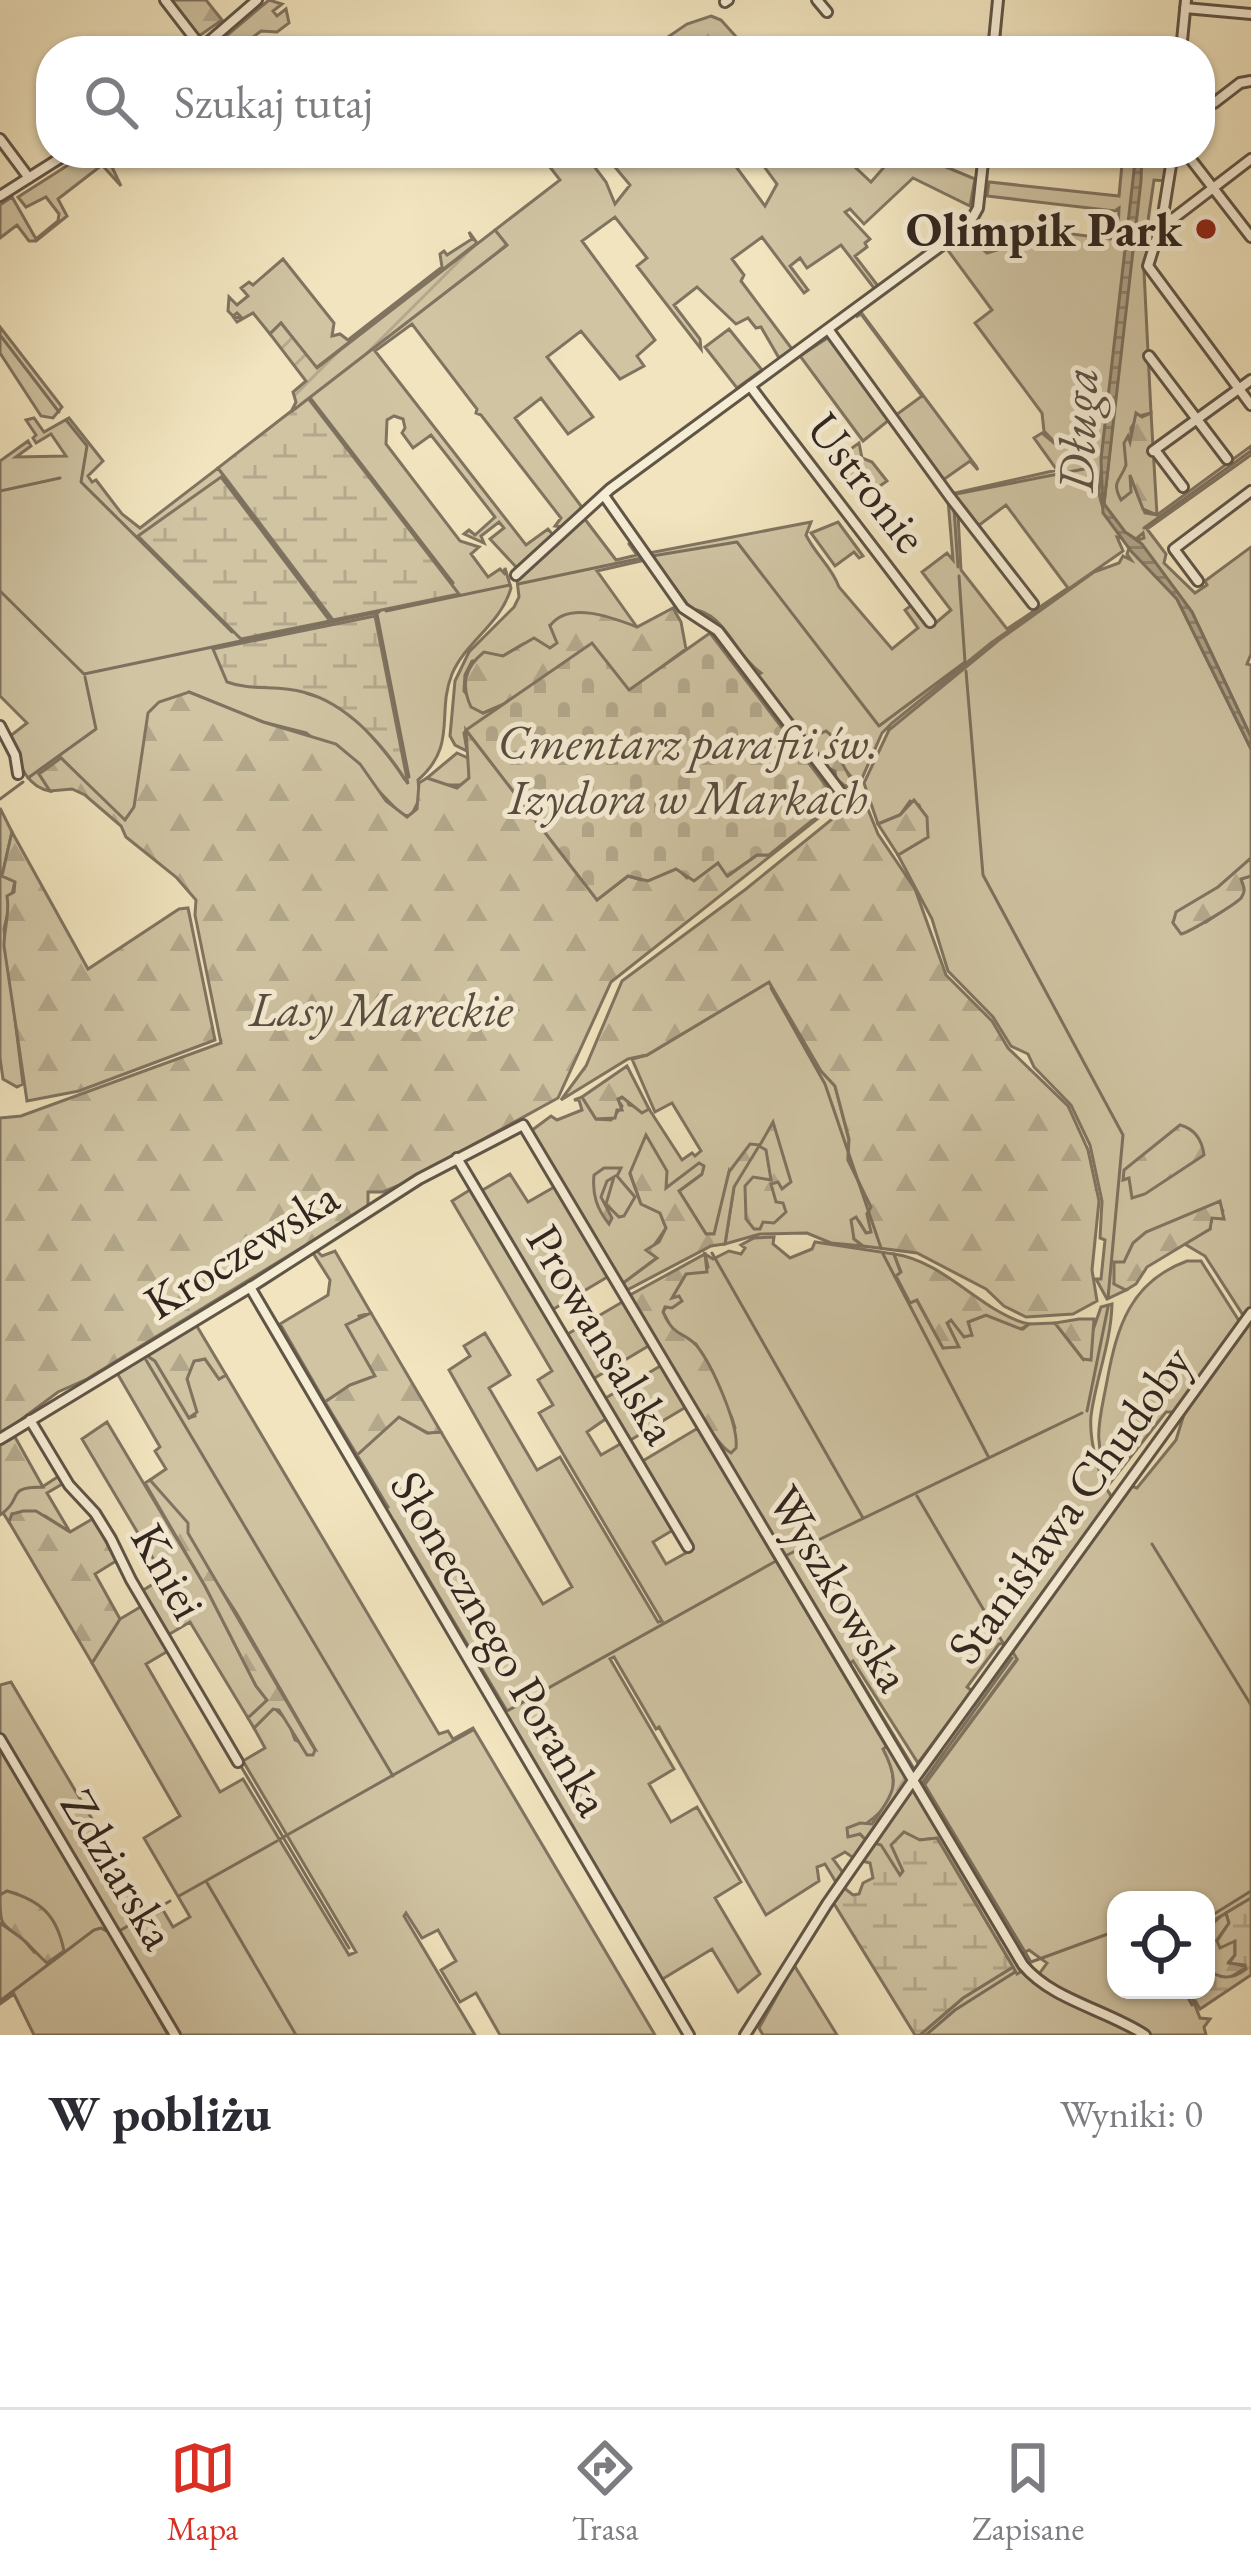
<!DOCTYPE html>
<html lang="pl">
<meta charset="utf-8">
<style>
:root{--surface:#fff;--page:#f7f7f7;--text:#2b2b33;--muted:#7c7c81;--line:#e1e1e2;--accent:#d93025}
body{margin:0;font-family:"EB Garamond",serif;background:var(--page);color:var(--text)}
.controls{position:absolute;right:36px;bottom:36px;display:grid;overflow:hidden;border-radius:24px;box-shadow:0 3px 9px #0004}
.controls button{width:108px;height:108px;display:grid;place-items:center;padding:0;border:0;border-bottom:3px solid var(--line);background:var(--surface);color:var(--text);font:60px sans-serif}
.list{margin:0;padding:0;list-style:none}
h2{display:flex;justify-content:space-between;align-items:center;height:156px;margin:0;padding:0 48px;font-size:51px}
h2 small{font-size:39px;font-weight:400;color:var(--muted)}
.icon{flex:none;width:66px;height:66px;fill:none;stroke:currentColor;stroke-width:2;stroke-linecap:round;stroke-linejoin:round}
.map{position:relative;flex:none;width:1251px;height:2035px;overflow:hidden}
.search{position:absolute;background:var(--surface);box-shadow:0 3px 9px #0004;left:36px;right:36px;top:36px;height:132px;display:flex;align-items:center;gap:30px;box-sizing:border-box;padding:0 42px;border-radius:48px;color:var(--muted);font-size:45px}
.sheet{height:372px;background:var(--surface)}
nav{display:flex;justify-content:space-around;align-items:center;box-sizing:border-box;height:168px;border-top:3px solid var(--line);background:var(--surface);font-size:33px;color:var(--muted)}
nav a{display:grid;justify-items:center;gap:6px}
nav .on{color:var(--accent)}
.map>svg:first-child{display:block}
.green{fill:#d0c4a3;stroke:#807461;stroke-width:3;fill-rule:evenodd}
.forest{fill:url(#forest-firs);stroke:#807461;stroke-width:3}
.wetland{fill:url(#wetland-marsh);stroke:#807461;stroke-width:3}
.cemetery{fill:url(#cemetery-stones);stroke:#807461;stroke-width:3}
.garden{fill:url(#garden-furrows);stroke:#807461;stroke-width:3}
.water{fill:url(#water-rules);stroke:#7c715e;stroke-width:3}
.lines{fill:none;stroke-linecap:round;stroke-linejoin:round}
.stream{stroke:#7c715e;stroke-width:3}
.minor-casing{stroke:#605547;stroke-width:14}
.minor{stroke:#f6edd5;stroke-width:8}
.poi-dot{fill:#8f2418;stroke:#f6edd5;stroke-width:4.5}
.labels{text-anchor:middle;stroke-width:10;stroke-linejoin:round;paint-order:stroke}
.poi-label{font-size:48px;font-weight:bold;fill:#30251f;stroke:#f6edd5;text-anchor:end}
.street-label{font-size:48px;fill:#30251f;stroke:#f6edd5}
.park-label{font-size:48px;font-style:italic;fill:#584d40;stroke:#f6edd5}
.water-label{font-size:51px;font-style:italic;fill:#5c5144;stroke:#f6edd5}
</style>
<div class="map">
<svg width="1251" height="2035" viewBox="0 0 1251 2035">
<defs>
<pattern id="forest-firs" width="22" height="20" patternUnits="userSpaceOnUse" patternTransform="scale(3)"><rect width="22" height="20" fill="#d0c4a3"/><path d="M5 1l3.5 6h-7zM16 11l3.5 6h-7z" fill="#b3a88c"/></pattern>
<pattern id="wetland-marsh" width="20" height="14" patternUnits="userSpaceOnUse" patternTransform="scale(3)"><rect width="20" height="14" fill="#d0c4a3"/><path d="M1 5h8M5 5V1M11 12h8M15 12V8" fill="none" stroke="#b3a88c"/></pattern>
<pattern id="cemetery-stones" width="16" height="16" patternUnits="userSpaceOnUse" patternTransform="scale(3)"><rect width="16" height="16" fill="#d0c4a3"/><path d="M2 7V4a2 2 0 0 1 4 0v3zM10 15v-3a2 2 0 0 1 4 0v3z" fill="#b3a88c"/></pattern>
<pattern id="garden-furrows" width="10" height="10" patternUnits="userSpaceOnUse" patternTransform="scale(3)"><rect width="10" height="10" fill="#d0c4a3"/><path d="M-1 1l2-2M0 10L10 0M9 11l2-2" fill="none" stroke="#b3a88c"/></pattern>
<pattern id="water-rules" width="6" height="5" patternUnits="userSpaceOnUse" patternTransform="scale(3)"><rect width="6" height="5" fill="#afa388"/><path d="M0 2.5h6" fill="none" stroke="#8f856f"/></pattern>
</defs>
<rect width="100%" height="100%" fill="#f1e4be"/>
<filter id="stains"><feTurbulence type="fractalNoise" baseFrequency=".00167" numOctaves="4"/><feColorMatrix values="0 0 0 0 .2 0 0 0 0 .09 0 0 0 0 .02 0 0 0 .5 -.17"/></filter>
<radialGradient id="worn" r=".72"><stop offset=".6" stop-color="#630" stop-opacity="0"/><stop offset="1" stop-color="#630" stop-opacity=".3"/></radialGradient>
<path class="green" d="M269 0 282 4 273 11 277 16 286 9 289 23 277 32 261 31 235 51H223L219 42Z
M87 153H121L111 165 121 186 102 165 58 199 67 216 36 241H29L17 225 0 238V205L12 197 36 239 58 221 59 214 46 197 26 207 18 197Z
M539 153H584L606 182 615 204 630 185 609 160 618 153H726L765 206 777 184 754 153H840L871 182 886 165V153H935L934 162 975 179 970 206 913 178 864 224 850 209 845 212 870 239 865 243 867 247 855 256 878 286 874 288 841 245 807 268 800 258 790 266 808 290 804 293 762 237 732 259 744 275 741 281 792 349 779 358 761 327 756 328 748 318 736 324 697 287 674 305 700 339 701 349 637 266 647 258 615 217 582 241 655 340 637 356 644 366 620 379 581 331 547 357 593 417 568 434 541 398 515 418 581 506V512L562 527 555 526 561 518 481 415 476 413 477 409 412 324 375 351 526 545 548 529 554 536 517 568 490 539 504 528 499 522 481 536 484 543 464 534 469 530 475 535 495 517 431 435 413 448 402 433 405 428 403 419 394 416 387 420 386 444 460 541 479 547 471 554 488 577 500 569 504 573 505 568 511 588C501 624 466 641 452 674 436 714 458 745 418 780L420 798 411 816 402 815 372 784 306 733 263 722 189 692 140 773 134 808 124 821 61 758 39 774 50 791C24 787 18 758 9 737L27 723 0 696V461L28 441 31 446 16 457 66 456 51 434 36 443 33 438 36 435 26 420 34 418 44 432 69 418 103 461 88 476 92 482 96 480 122 514 140 528 218 468 333 620 457 594 308 398 506 246 495 230 560 180ZM375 616 405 780C391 757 355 714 332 701 323 697 313 697 304 692Z
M1123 153H1136V166L1099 491C1101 513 1112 520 1122 538L1117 537 1123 551 991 643 892 723 882 733 859 785 843 787 826 767 853 779 815 734 807 740 760 682 756 676 761 673C734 654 725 612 691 609L649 553 811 522 806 535C815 554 832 567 839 587L892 649 918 628 905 610 913 604 931 627 951 610 922 572 947 553 953 560 948 500 958 515 961 570 1007 629 1068 588 1006 505 978 526 951 494 1057 470 1034 438 1042 433 1059 447 1044 431 1042 413 975 323 992 310 947 249 977 223 981 248 987 253 997 250 990 234 1001 225 1111 239 1118 234 1119 208 1115 211 987 196 989 182 1119 196Z
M1142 153H1171L1166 181 1154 180 1146 234 1152 239 1144 271 1151 413 1139 416 1131 428V478L1145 513 1157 515 1251 446V455L1147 529 1166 554 1164 563 1195 593 1207 585 1205 581 1251 547V654L1247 664 1251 665V737L1192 612 1138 540 1144 538 1143 533 1136 539 1125 532 1104 504Z
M469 232 477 243 316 368 281 323 270 334 253 313 237 322 234 318 241 317 237 313 233 316 228 311 229 297 237 305 248 296 241 288 249 282 253 285 283 259 334 323 332 336 340 334 348 340 442 267 440 254 444 251 447 255 472 239Z
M860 311 976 466 978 470 970 461 943 480 896 415 922 396 861 314 856 317Z
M0 327 62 407 53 418 41 416 0 353Z
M729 329 762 370 737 388 705 347Z
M829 337 889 420 863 441 800 356Z
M859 443 862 458 872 462 887 481 863 498 835 460Z
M584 518 616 560 637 555 629 544 631 542 645 560 597 571 637 627 579 613 550 625 558 643 550 649 523 644 503 656 472 661 465 675 464 691 483 713 504 704 464 733 467 751 455 745 450 736 455 681 469 652 514 607 519 597 517 580Z
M838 522 863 556 859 558 854 552 835 566 811 533Z
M1129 548 1177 599 1251 749V858L1218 888 1181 910 1173 922 1177 928 1206 922 1241 898V879L1251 876V1307L1243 1315 1205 1256 1183 1243 1210 1229 1211 1218 1224 1210 1129 1258 1114 1283 1126 1290 1107 1299 1096 1279H1101L1105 1240 1100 1238 1102 1201 1090 1145 1071 1105 1034 1067 1028 1054 1011 1046 993 1017 948 971 932 919 898 855 928 837 919 805 910 801 900 815 878 824 864 783 889 730 999 640 1094 572 1119 563 1123 556 1131 560 1127 554Z
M457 753 470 759 469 778 463 785H441L427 778Z
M0 808 12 832 2 876 15 881 4 929 23 1084 17 1087 3 1079 0 1058Z
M769 982 821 1071 835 1086 849 1140 848 1160 871 1207 867 1214 872 1233H866L860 1223 854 1229V1239L863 1246 831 1243 807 1233 760 1234 725 1244 734 1187 729 1172 715 1234H706L679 1191 702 1174 666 1188V1171L646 1136 630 1174 641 1204 660 1213 666 1228 655 1244 658 1257 622 1284 531 1131 551 1116 557 1120 582 1110 579 1100H574L582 1097 596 1119 611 1120 622 1106 617 1099 626 1097 629 1105 649 1109 682 1160 692 1153 695 1156 701 1151 672 1103 655 1112 632 1059 647 1055Z
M510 1174 528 1202 556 1186 609 1276 552 1310 481 1191Z
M473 1188 607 1418 587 1432 601 1455 622 1443 673 1530 653 1542 666 1564 693 1549 641 1462 698 1428 886 1746 884 1750C907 1794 885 1814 847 1836L860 1834 867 1841 855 1859 845 1852 833 1859 844 1874 837 1884 825 1864 817 1867 819 1881 766 1915 659 1727 656 1729 614 1657 610 1659 674 1769 649 1784 671 1822 697 1807 741 1882 715 1898 760 1974 738 1992 712 1949 661 1980 384 1510 388 1507 357 1455 399 1417 427 1433 441 1432 543 1604 572 1587 449 1370 470 1356 464 1346 485 1333 510 1375 489 1388 537 1470 560 1457 658 1622 662 1621 539 1413 553 1405 538 1380 552 1371 452 1201Z
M774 1237 773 1244 790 1258 812 1249 815 1242 894 1254 911 1302 916 1299 943 1348 958 1346 947 1322 952 1320 971 1334 968 1322 986 1315 1023 1329 1029 1324 1055 1323 1083 1359 1101 1307 1112 1304C1111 1343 1096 1378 1091 1416 1089 1440 1099 1480 1113 1499L1008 1643 999 1644 967 1687 972 1691 918 1763 853 1661 848 1665 700 1414 724 1450 735 1428 732 1418 696 1344 673 1331 663 1312 686 1274 708 1267 705 1254 713 1259 729 1251 741 1254 745 1248 741 1245 754 1238Z
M317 1251 322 1256 335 1251 371 1313 359 1316 375 1376 350 1385 325 1402 280 1324 328 1295 330 1280 313 1253Z
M1187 1261H1201L1241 1324 1176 1412H1166L1110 1483C1092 1438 1099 1424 1107 1381 1117 1327 1130 1282 1187 1261Z
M624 1301 650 1345 593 1379 566 1335Z
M1251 1321V1898L1206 1925V1900H1116V1990H1189L1200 2018 1210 2019 1204 2027 1206 2035H1150L1121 2016 1037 1977 1047 1963 1029 1950 1020 1955 922 1788 1017 1660 1012 1651 1118 1502 1131 1486 1137 1488 1176 1440 1185 1411Z
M143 1353 155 1361 189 1418 195 1416 187 1378 194 1361 205 1359 219 1379 226 1375 439 1734 448 1731 453 1739 473 1728 655 2035H500L476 1993 460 2002 441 1970 456 1961 438 1930 422 1938 406 1913 404 1916 475 2035H177L0 1733V1685L11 1682 150 1917 163 1910 173 1927 190 1917 144 1838 180 1816 92 1663 120 1619 142 1606 168 1651 146 1664 220 1792 243 1779 349 1955 356 1952 243 1761 265 1748 254 1728 274 1708 288 1721 295 1740 315 1749 237 1614 150 1480 166 1469 155 1451 160 1447 117 1373Z
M662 1365 686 1407 629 1441 604 1399Z
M107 1422 205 1586 256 1686 268 1701 248 1718 190 1622 168 1635 142 1591 164 1577 82 1439Z
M59 1476 64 1483 47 1493 70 1532 45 1516 12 1514 9 1522 3 1513 13 1495 23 1487H42Z
M0 1743 171 2035H34L14 1994 0 2004V1923L23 1939 35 1953 17 1894 7 1891 0 1895Z
M794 1965 837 2035H763L759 2028Z
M1013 1967 1017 1973 1024 1970 1039 1985 1138 2035H920L963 1998Z"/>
<path class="forest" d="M171 0H206L222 20 199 36Z
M711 16 721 20 749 51H676L665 39 687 24Z
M1136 413 1142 417 1151 413 1157 515 1143 509 1130 475 1131 492 1121 500C1111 481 1120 482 1126 465L1124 443 1128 436 1130 442Z
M673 608 681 622 686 649 629 691 592 644 504 704 483 713 471 707C461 685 464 668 484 652L503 656 534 638 550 648 557 643 550 626C568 600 614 618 637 627Z
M189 692 263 722 336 744 360 764 386 801 407 817 417 809 419 783 427 778 457 788 469 778 466 730 597 900 628 876 641 880 677 868 687 878 718 863 728 876 757 855H769L832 806 833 795 835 805 611 982 558 1098 402 1184 383 1192H368V1207L87 1379 58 1392 0 1435V1118L21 1116 221 1043 195 915 196 900 176 877 126 837 121 826 85 795 72 789 50 791 39 774 61 758 125 820 134 807 148 713 159 702Z
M826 731 843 745 842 763 854 785 845 786 836 779 835 771 826 767 807 740Z
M856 792 863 797 878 834 915 889 946 975 992 1021 1008 1048 1068 1106 1088 1150 1099 1201 1092 1270 1097 1301 1073 1314 1026 1317 1004 1306 986 1289 917 1253 863 1246 854 1239 851 1220 856 1217 866 1233 871 1232 867 1214 871 1207 848 1160 849 1139 835 1086 821 1071 769 982 647 1055 628 1059 561 1100 586 1066 622 981 746 889 836 816Z
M914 800 927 817 928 837 898 855 878 824 900 815Z
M12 832 88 969 179 909 188 908 215 1040 79 1091 27 1101 4 946C4 928 10 914 7 896L14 892 15 882 2 876Z
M1251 858V876L1241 879C1243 886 1247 890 1241 898 1236 904 1188 933 1181 934L1173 923 1176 912 1218 887Z
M627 1066 649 1109 642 1113 622 1097 618 1099 622 1110H617L615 1118 596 1119 582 1097Z
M773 1122 791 1182 782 1189 778 1182 771 1184 776 1202 783 1203 786 1212 774 1223 763 1222 760 1229H754L746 1219 745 1186 753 1177 771 1180 766 1150 759 1146 734 1187 725 1244 711 1246 627 1290 622 1284 657 1258 646 1250 659 1242 666 1228 660 1213 641 1204 630 1173 646 1135 667 1171 666 1188 699 1163 704 1166 702 1174 679 1191 706 1234H714L729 1172 750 1144 760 1145Z
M1180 1125C1195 1129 1202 1139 1204 1155L1145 1194 1132 1198 1129 1178 1123 1180 1124 1170Z
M604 1168H621L617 1176 635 1197 624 1216 619 1217 606 1204 614 1177 607 1181 601 1197 612 1218 609 1224C597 1209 592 1195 594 1175Z
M1220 1201 1224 1219 1212 1218 1210 1229 1147 1267 1136 1284 1126 1290 1114 1284V1262H1124L1133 1243 1146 1232Z
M705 1254 707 1272 686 1274 672 1298 679 1296 682 1301 672 1308 665 1307 663 1312C674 1338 684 1331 697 1346 712 1365 739 1425 736 1448L731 1453C709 1441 647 1325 630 1295Z
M894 1254C945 1261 985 1315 1029 1324L1021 1329 986 1315 968 1322 972 1335 964 1337 951 1320 947 1323 959 1347 943 1348 917 1300 910 1303 896 1276 901 1272Z
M371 1313 441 1432 428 1433 399 1417 357 1455 325 1402 350 1385 375 1376 346 1325Z
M1079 1319H1094L1091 1360 1083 1359 1055 1323Z
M195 1323 226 1375 219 1379 205 1359 194 1361 187 1379 197 1412 189 1418 155 1361 143 1353Z
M15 1437 43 1487C4 1487 25 1498 0 1515V1445Z
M150 1480 188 1523V1533L315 1750 313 1755H307L279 1710 273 1709 254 1728 248 1718 267 1700 256 1686 205 1586 145 1483Z
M23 1511H36L70 1532 94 1518 116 1561 95 1574 120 1619 92 1663 9 1522 12 1514Z
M1012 1651 1017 1659 922 1788 917 1779Z
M889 1745 910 1779 867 1841 860 1834 848 1837 847 1828 860 1823 872 1824C893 1793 902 1785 883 1749Z
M911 1788H916L1024 1970 1017 1974 1013 1967 937 1838 919 1840 904 1832 892 1845 903 1871 901 1876C892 1868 884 1854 874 1843Z
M7 1891C42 1901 57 1916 64 1951L47 1963C39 1956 33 1949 26 1942 2 1921 0 1932 0 1895Z
M1226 1913 1229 1923 1217 1940 1235 1941V1955L1229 1962 1247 1967 1229 1978 1214 1975 1206 1967C1206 1942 1202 1927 1226 1913Z"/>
<path class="wetland" d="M308 398 459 594 333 620 218 468Z
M221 477 330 621 241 639 138 536Z
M375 616 408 784C384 745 347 703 303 692 278 685 251 691 227 682L213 649Z
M904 1832 920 1840 937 1838 1013 1967 963 1998 920 2035H915L833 1902 843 1887 853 1895 859 1894 863 1883 873 1878 870 1863 862 1861 874 1843 881 1845 900 1875 903 1871 891 1845Z
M1251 1898V1975L1200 2009 1189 1990H1206V1967C1218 1980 1232 1980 1246 1969L1245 1965 1229 1963 1235 1955V1941L1220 1948 1217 1941 1229 1923 1226 1913Z"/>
<path class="cemetery" d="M710 633 833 795 834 803 769 855H757L727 876 718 863 694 881 676 869 648 881 628 876 597 900 466 730 592 643 629 690Z"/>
<path class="garden" d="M495 230 507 245 291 412 296 402 293 392 306 381 270 334 281 323 317 368Z"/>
<path class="water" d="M1136 153H1142L1141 181 1104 504 1125 532 1142 544 1192 612 1251 737V749L1177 599 1131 551 1103 513 1101 459Z"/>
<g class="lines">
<path class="stream" d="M0 335 59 412
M311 399 453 583
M66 420 87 446 81 482 232 632
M225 480 327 616
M0 491 60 478
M954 499 956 494 1084 469
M954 509 958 567
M1144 528 1251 451
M652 556 737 542 879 726 965 662
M959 576 965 662
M518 584 642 558
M0 591 84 674 379 612
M386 611 510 585
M377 614 409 777
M966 671 983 875 1123 1135 1108 1298
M28 778 96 729 85 677
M0 799 23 782
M771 988 825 1084 881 1248
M712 1253 863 1518
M883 1254 988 1456
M146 1360 393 1776
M1087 1411 1108 1307
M917 1496 1006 1648
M394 1521 507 1711 776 1561
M1152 1544 1251 1705
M783 1557 1082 1413
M786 1558 913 1767
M1012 1658 923 1782 1031 1962 1116 1931
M239 1763 349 1948
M280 1839 473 1730
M206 1881 296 2035
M179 1896 277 1841
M1206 1919 1251 1891
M121 1930 170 1901
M115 1941 168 2035
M1184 1990 1192 2005
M0 2001 94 1930 101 1928 110 1933
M926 2035 955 2010 1015 1972"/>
<g class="minor-casing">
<path id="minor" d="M165 0 202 48
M817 0 827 12
M725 2 728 0
M1185 8 1251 14
M198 51 257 0
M993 51 998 0
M1181 51 1186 0
M1200 102 1214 103 1240 83 1251 81
M0 139 29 178
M1173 153 1162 221 1148 266 1251 405
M1186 153 1251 237
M0 196 68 153
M1162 221 1174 218 1251 159
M828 329 950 497 1033 604
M1149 356 1227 459
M750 386 930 622
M1155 450 1183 487
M1153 451 1251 380
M605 497 683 608 718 631 842 794
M516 575 610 489 968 226 978 208 984 153
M1198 581 1174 549 1251 491
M0 726 15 755 18 774
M457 1158 688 1547
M250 1287 689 2035
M30 1420 69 1485 95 1513 111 1539 131 1580 238 1762
M0 1439 254 1285 419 1179 523 1125 1023 1965C1052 2000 1107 2010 1145 2035
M0 1739 175 2035
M745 2035 827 1904 914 1779 1251 1313"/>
</g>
<use href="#minor" class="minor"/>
</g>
<circle class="poi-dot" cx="1206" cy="229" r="12"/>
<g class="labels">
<g class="poi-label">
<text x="1182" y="246">Olimpik Park</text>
</g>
<g class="street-label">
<text transform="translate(868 482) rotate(52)" y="17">Ustronie</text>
<text transform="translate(241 1249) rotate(-32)" y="17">Kroczewska</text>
<text transform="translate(603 1334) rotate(59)" y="17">Prowansalska</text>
<text transform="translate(1069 1504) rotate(-54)" y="17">Stanisława Chudoby</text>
<text transform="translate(169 1571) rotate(61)" y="17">Kniei</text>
<text transform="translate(840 1588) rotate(59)" y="17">Wyszkowska</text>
<text transform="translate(501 1643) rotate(60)" y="17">Słonecznego Poranka</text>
<text transform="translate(119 1869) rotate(59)" y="17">Zdziarska</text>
</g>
<g class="park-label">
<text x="688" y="759">Cmentarz parafii św.<tspan x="688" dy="55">Izydora w Markach</tspan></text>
<text x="381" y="1026">Lasy Mareckie</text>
</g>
<g class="water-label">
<text transform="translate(1077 430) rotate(-88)" y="18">Długa</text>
</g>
</g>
<rect width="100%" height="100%" filter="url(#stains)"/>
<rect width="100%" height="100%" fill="url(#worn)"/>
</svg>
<div class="controls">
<button><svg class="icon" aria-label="locate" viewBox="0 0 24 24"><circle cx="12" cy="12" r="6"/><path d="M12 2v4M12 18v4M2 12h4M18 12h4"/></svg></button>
</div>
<div class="search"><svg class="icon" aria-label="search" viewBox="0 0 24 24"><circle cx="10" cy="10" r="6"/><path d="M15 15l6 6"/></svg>Szukaj tutaj</div>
</div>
<section class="sheet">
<h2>W pobliżu<small>Wyniki: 0</small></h2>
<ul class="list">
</ul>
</section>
<nav>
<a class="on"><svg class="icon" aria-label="map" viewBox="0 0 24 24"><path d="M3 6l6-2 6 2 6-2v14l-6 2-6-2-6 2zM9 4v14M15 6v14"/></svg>Mapa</a>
<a><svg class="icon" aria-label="directions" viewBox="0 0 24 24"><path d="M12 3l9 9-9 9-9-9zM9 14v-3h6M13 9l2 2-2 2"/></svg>Trasa</a>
<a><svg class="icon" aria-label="saved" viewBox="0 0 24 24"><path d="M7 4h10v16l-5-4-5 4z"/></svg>Zapisane</a>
</nav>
